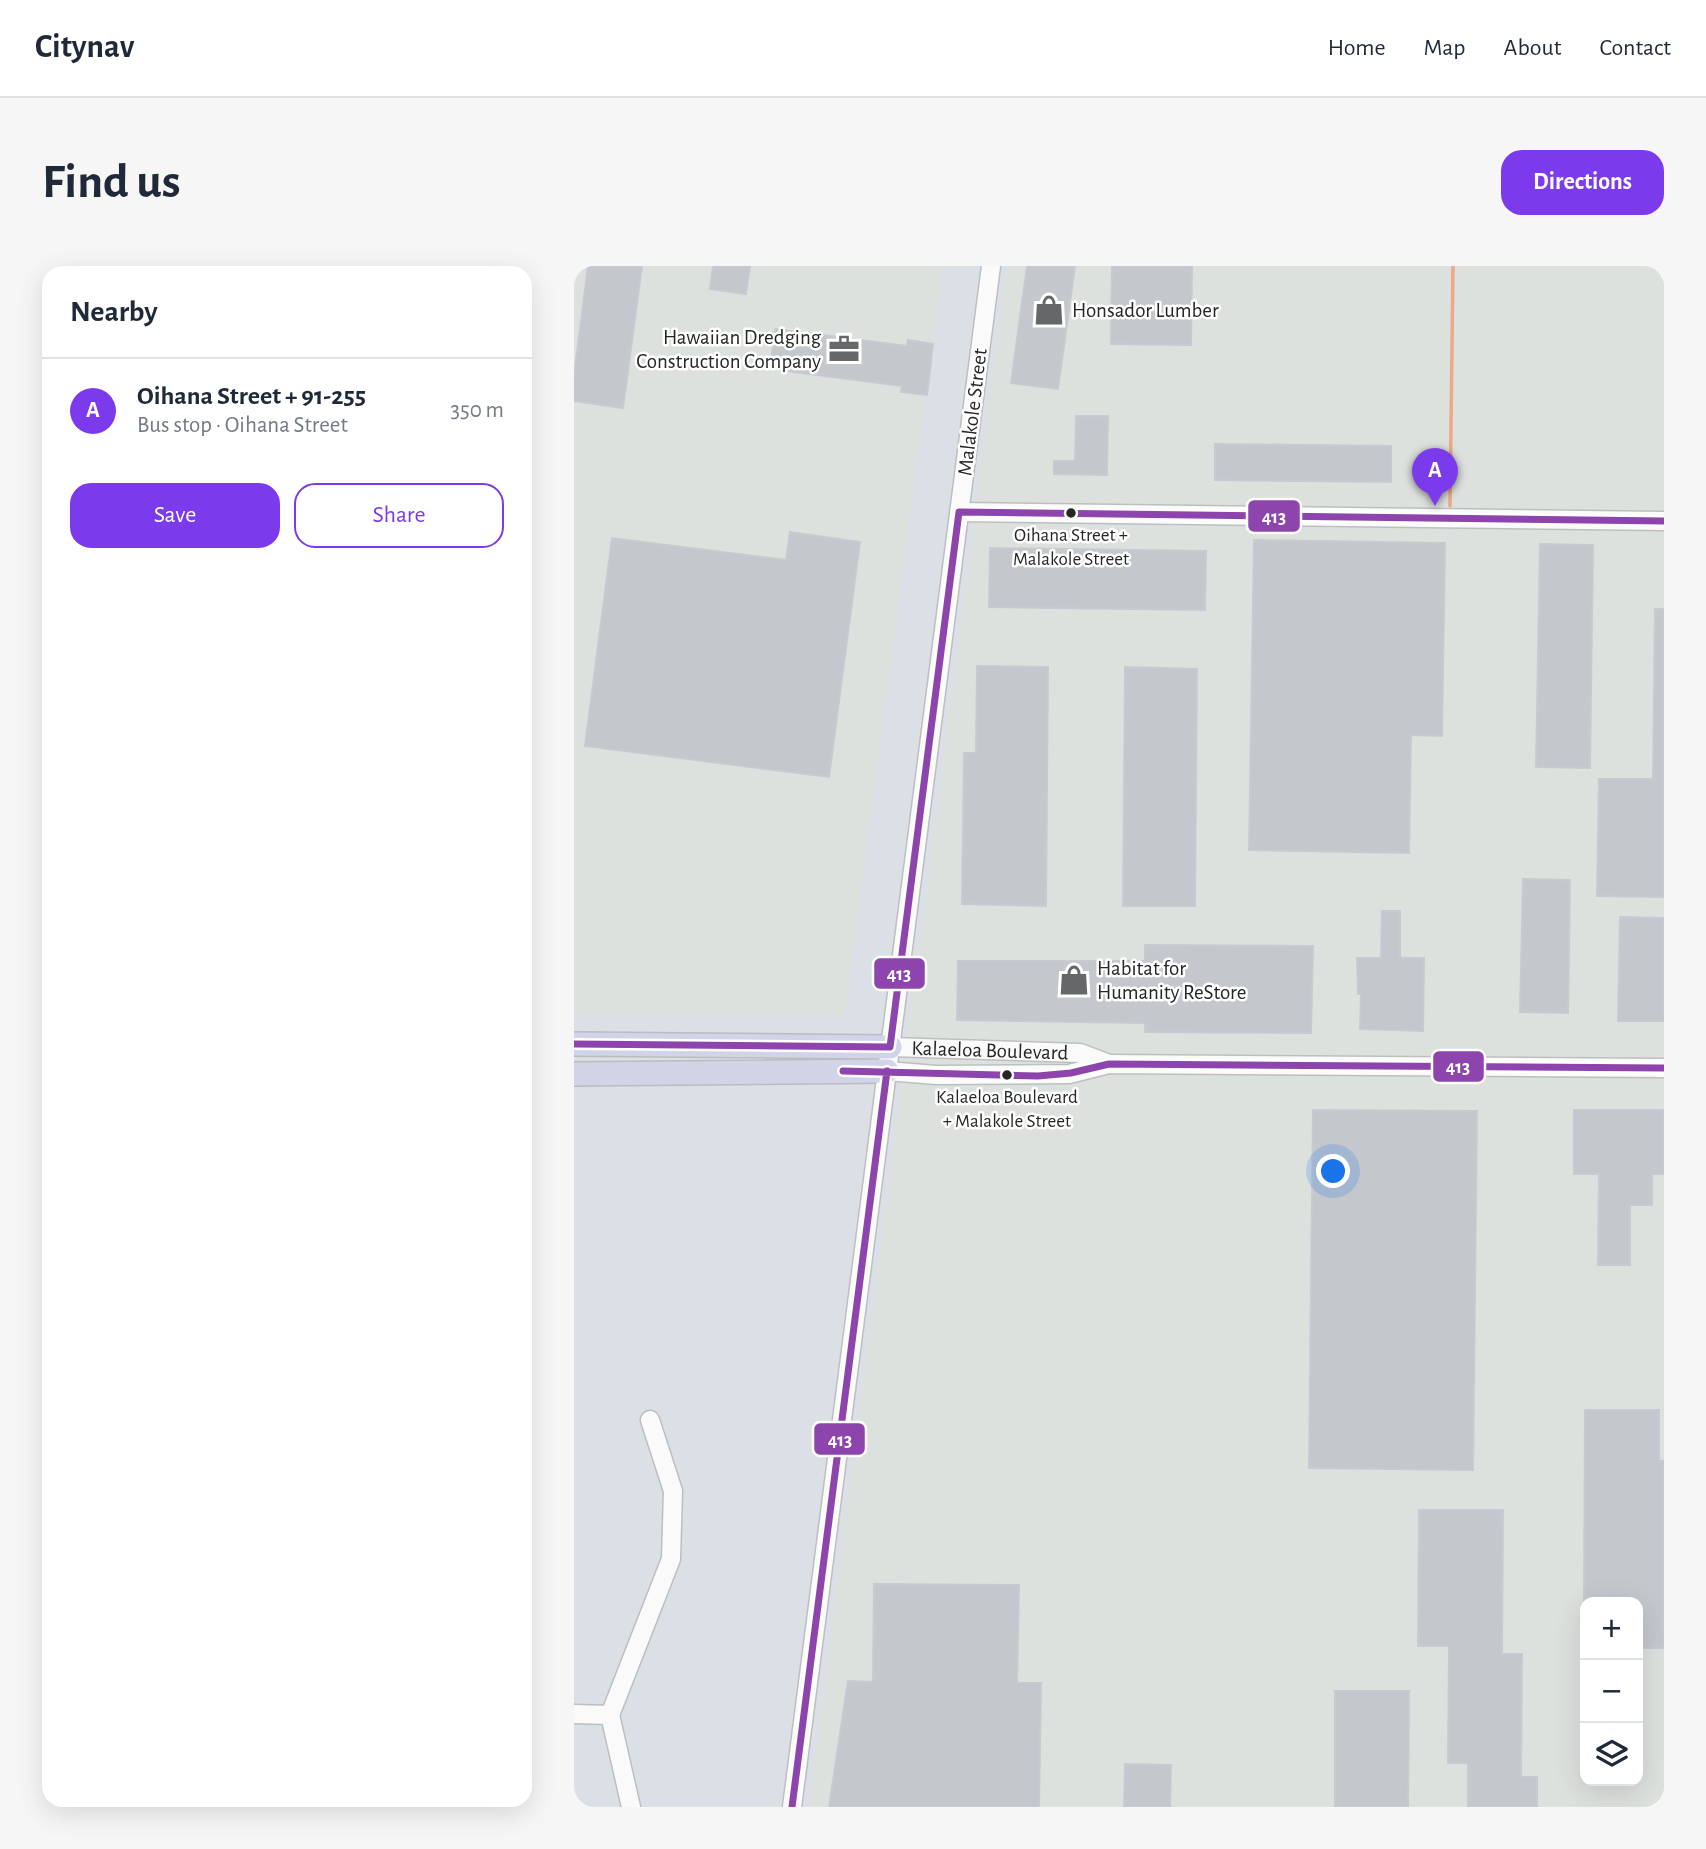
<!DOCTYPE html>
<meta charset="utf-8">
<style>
:root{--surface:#fff;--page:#f6f6f7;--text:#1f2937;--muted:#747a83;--line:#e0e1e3;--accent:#7c3aed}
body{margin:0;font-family:"Alegreya Sans",sans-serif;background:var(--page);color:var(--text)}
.controls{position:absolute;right:21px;bottom:21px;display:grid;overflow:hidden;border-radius:14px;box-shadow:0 7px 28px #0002}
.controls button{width:63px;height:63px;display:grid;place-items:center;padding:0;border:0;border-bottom:2px solid var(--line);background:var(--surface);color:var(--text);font:35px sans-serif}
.you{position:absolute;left:760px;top:906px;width:24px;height:24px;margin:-18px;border:5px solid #fff;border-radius:50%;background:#1a73e8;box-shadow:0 0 0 10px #1a73e833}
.badge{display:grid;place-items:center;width:46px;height:46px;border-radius:50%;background:var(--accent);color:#fff;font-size:23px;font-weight:700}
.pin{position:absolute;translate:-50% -58px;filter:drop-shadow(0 2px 4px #0008)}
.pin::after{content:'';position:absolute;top:37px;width:24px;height:21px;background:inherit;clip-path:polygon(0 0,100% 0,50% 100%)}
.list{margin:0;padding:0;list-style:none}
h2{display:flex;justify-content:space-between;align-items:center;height:91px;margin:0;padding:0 28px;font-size:30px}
h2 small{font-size:23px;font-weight:400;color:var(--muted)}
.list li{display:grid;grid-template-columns:46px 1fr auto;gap:21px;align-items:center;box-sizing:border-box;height:105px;padding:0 28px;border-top:2px solid var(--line)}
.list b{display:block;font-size:26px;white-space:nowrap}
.list p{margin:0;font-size:23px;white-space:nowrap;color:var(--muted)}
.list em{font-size:23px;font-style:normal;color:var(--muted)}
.actions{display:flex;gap:14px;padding:21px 28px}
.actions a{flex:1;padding:16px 0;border:2px solid var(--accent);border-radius:21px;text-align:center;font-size:24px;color:var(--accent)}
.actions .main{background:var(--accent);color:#fff}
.icon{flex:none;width:38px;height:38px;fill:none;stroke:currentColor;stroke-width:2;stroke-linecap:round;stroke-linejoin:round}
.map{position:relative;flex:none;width:1090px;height:1541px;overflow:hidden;border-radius:21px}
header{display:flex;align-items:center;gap:42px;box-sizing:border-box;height:98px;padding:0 35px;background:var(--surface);border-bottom:2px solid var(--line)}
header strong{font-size:33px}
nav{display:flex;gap:38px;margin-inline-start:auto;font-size:24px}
.intro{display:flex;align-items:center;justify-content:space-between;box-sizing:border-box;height:168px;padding:0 42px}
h1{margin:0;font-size:49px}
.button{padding:18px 32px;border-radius:21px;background:var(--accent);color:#fff;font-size:24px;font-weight:700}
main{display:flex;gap:42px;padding:0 42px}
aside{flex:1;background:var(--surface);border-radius:21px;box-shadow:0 7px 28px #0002}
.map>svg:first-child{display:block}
.industrial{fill:#dde1de;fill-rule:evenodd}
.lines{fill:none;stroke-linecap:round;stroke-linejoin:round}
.stream{stroke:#eea888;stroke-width:3.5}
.building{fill:#c4c7cc;stroke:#c7cbd1;stroke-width:2}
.minor-casing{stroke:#bdbfbf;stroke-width:21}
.major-casing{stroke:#bbbcbe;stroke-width:26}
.minor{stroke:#fafafb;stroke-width:18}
.major{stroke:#d0d4e6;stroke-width:23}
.bus-1-casing{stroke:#fff;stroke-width:12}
.bus-1{stroke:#8e44ad;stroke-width:7}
.bus-dot{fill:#262626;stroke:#fff;stroke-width:2.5}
.labels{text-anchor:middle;stroke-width:5;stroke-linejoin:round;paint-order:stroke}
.bus-label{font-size:19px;fill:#262626;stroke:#fff}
.poi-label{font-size:21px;fill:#262626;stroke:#fff;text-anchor:start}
.street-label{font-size:21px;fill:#262626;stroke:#fff}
.line-badge{stroke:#fff;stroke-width:2.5}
.badge-label{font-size:19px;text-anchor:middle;font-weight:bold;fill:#fff}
</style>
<header>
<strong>Citynav</strong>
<nav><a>Home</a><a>Map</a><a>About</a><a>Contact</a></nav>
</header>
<div class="intro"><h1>Find us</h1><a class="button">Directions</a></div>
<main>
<aside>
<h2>Nearby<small></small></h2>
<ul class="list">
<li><span class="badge">A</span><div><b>Oihana Street + 91-255</b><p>Bus stop · Oihana Street</p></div><em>350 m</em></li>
</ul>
<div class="actions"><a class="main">Save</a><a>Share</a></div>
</aside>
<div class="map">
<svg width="1090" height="1541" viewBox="0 0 1090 1541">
<rect width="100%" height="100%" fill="#dbdfe6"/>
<path class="industrial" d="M0 0H369L271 750 0 748Z
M433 0H1090V1541H235ZM1011 1336H1064V1515H1011Z"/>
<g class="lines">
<path class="stream" d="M876 240 879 0"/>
</g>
<path class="building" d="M14 0H68L49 142 0 135V110Z
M139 0H176L172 28 136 23Z
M453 0H501L484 123 437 117Z
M538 0H618L617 79 537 78Z
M201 63 333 80 334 74 359 78 353 129 327 126 328 120 196 103Z
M502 150H534L533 209 480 208V195H501Z
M641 178 817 180V216L641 214Z
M216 266 286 276 255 511 11 480 38 272 212 294Z
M680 274 871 277 868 470 837 469 835 587 675 584Z
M966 278 1019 279 1016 502 962 501Z
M416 282 632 285 631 344 415 341Z
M1081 343H1090V631L1023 630 1025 513H1079Z
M403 400 474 401 472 640 388 638 390 487H402Z
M551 401 623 403 621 640H549Z
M949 613 996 614 994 747 946 746Z
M808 645H826V692H850L849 765 786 763 787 728H784L783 692H807Z
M1046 651 1090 652V755H1044Z
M571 679 739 680 737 767 571 766V757L383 754 384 695H571Z
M739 844 903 845 899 1204 735 1202Z
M1000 844H1090V908H1078V939H1056V999H1024L1025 908H1000Z
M1011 1144H1085V1195H1090V1382H1064V1336H1010Z
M845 1244H929L928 1388H948L947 1511H963V1541H894V1497H874L875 1380H844Z
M300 1318 445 1319 443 1417H467L465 1541H255L274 1415 299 1416Z
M761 1425H835L834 1541H761Z
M551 1498 597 1499 596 1541H550Z"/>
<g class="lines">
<g class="minor-casing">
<g id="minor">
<path d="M385 246 1090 255"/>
<path id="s1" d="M316 781 506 787 535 798"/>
<path d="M313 805 362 809 495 808 535 798 1090 802"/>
<path d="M0 1448 36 1449 57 1541"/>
<path d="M36 1449 97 1293 99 1225 76 1154"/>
<path d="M218 1541 417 0"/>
</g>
</g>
<g class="major-casing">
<path id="major" d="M0 778 316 781
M0 808 313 805"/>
</g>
<use href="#minor" class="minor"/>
<use href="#major" class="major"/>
<g class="bus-1-casing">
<path id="bus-1" d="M0 778 316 781 385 246 1090 255
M269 805 464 810 497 807 535 798 1090 802
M218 1541 313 805"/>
</g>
<use href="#bus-1" class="bus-1"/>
</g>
<defs>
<g id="shop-bare" transform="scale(2.415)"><path d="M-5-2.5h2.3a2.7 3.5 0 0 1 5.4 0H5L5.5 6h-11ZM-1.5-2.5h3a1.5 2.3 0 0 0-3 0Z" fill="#656769" stroke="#fff" stroke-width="2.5" paint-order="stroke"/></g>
<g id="office-bare" transform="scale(2.415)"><path d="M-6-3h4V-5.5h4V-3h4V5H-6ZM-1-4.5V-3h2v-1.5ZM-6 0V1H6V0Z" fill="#656769" stroke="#fff" stroke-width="2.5" paint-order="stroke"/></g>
</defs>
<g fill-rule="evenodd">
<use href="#shop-bare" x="475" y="44"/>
<use href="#office-bare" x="270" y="83"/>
<use href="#shop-bare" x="500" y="714"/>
</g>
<g class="bus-dot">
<circle cx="497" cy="247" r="6"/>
<circle cx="433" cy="809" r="6"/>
</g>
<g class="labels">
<g class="bus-label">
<text x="497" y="275">Oihana Street +<tspan x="497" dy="24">Malakole Street</tspan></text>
<text x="433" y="837">Kalaeloa Boulevard<tspan x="433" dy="24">+ Malakole Street</tspan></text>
</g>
<g class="poi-label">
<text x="498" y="51">Honsador Lumber</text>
<text x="247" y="78" text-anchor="end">Hawaiian Dredging<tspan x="247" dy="24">Construction Company</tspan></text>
<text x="523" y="709">Habitat for<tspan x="523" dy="24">Humanity ReStore</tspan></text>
</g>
<g class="street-label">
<text transform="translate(398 146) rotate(-83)" y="7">Malakole Street</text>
<text dy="7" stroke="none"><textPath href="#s1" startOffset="100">Kalaeloa Boulevard</textPath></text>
</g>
</g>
<g class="line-badge">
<rect x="673" y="233" width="54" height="34" rx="7" fill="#8e44ad"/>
<rect x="299" y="691" width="53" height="33" rx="7" fill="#8e44ad"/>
<rect x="858" y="784" width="53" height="33" rx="7" fill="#8e44ad"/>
<rect x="239" y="1156" width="53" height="34" rx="7" fill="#8e44ad"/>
</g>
<g class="badge-label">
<text x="700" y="257">413</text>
<text x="325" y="714">413</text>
<text x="884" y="807">413</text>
<text x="266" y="1180">413</text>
</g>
</svg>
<div class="controls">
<button>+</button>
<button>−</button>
<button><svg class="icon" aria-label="layers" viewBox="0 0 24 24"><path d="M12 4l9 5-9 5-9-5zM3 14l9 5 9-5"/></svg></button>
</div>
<div class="you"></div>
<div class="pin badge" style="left:861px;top:240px">A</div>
</div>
</main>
